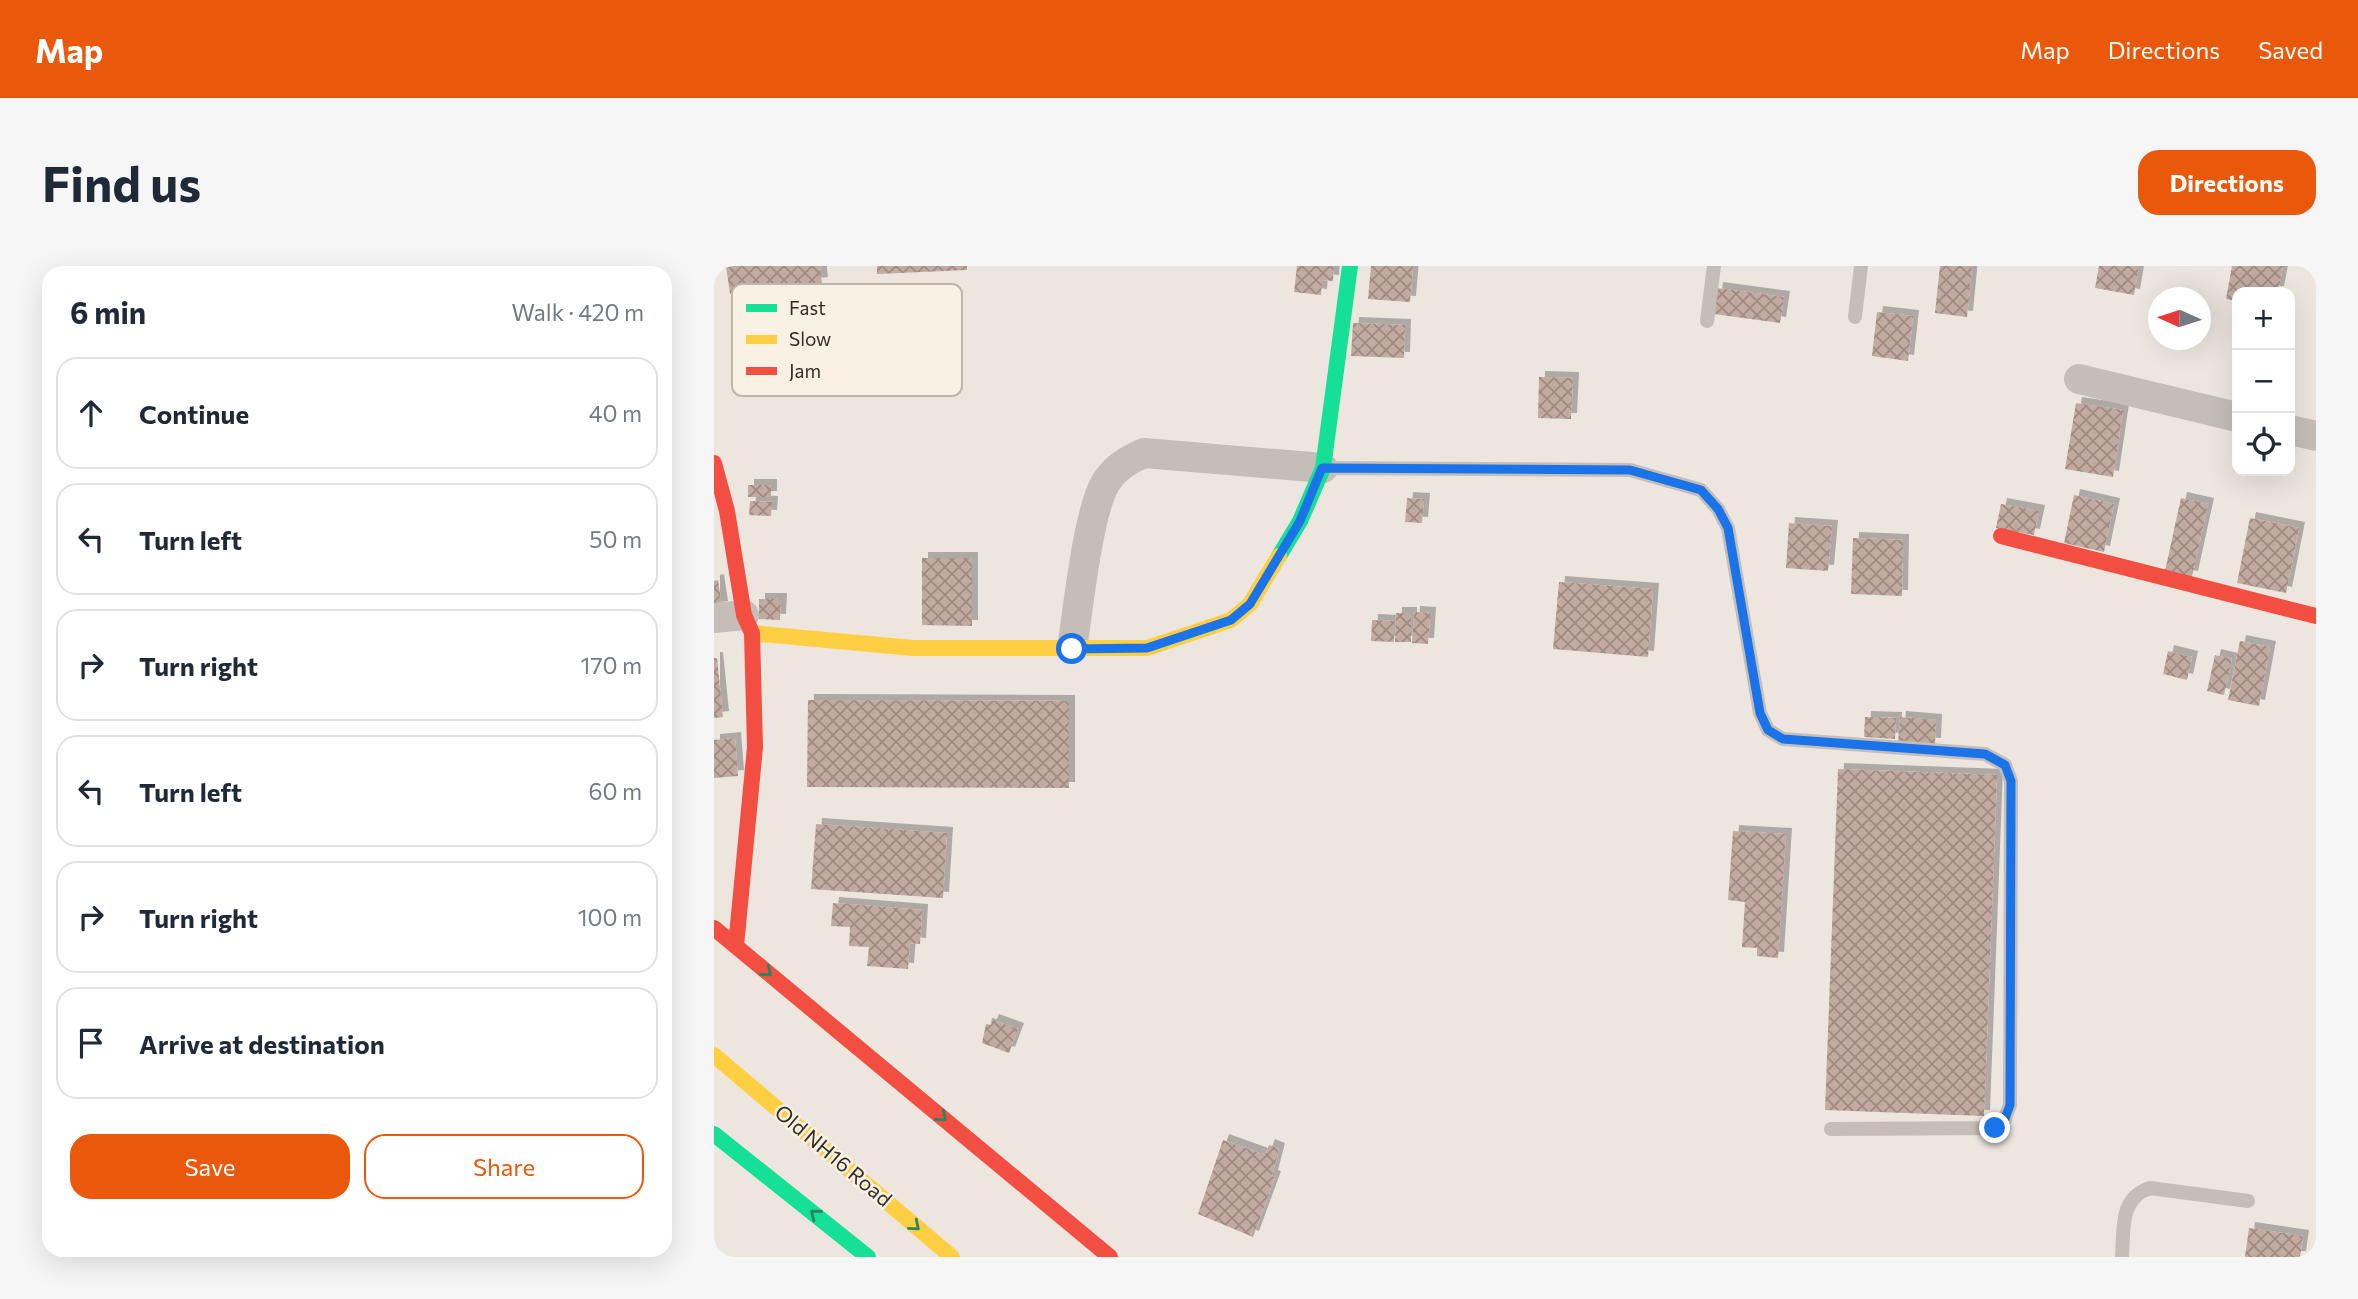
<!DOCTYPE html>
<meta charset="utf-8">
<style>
:root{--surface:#fff;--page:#f6f6f7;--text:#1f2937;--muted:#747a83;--line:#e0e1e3;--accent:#ea580c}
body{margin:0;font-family:Commissioner,sans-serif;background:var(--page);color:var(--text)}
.controls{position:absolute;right:21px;top:21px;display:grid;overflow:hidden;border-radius:14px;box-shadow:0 7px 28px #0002}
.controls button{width:63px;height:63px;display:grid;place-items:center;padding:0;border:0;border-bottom:2px solid var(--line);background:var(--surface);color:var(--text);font:35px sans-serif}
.compass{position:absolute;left:1434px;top:21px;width:63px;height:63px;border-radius:50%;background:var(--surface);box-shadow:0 7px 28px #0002;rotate:273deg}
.stop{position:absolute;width:21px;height:21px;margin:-16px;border:5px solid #1a73e8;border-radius:50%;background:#fff}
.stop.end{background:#1a73e8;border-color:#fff;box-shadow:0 2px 7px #0008}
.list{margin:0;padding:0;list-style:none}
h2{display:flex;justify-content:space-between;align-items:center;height:91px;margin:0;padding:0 28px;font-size:30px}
h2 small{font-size:23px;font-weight:400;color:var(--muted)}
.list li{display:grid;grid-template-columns:46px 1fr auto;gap:21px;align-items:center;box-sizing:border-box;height:112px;margin:0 14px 14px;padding:0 14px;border:2px solid var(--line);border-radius:21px}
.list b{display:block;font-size:26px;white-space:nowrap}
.list em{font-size:23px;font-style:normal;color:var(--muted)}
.actions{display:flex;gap:14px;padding:21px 28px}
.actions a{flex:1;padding:16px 0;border:2px solid var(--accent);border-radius:21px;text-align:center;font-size:24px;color:var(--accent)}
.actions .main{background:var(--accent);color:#fff}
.icon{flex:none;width:38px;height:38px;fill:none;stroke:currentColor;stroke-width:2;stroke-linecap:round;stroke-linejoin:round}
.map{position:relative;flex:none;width:1602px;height:991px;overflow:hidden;border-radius:21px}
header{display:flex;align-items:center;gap:42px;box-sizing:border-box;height:98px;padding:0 35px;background:var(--accent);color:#fff}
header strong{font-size:33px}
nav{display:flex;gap:38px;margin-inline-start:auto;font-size:24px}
.intro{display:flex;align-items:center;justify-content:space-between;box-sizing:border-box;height:168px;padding:0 42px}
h1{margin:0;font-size:49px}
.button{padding:18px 32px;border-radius:21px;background:var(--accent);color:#fff;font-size:24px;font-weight:700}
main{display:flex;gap:42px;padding:0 42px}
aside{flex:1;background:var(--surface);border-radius:21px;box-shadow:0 7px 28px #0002}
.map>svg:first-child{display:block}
.building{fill:url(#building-cross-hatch);filter:url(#shadow)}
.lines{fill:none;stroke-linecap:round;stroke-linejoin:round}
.lane{stroke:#c5beb8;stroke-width:14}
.street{stroke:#c5beb8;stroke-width:30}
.fast{stroke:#16e098;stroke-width:16}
.slow{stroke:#ffcf43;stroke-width:16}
.jam{stroke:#f24e42;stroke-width:16}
.oneway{stroke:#26865f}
.route{stroke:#1a73e8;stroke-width:9}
.labels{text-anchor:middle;stroke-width:5;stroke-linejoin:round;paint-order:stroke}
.street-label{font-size:21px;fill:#362b26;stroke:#faf1e5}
.key{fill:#faf1e5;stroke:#bfb6ac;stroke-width:2}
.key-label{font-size:19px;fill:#362b26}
</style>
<header>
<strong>Map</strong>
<nav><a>Map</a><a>Directions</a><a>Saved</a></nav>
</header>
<div class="intro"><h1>Find us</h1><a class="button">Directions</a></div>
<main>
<aside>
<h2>6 min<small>Walk · 420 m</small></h2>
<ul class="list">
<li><svg class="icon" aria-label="ahead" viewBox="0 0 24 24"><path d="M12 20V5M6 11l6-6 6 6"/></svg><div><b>Continue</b></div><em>40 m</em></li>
<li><svg class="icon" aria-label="left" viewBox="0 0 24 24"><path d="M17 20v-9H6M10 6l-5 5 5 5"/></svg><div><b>Turn left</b></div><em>50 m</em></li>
<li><svg class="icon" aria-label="right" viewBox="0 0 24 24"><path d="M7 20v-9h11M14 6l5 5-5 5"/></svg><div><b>Turn right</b></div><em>170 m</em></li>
<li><svg class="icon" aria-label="left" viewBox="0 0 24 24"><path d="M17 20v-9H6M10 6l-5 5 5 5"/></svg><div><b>Turn left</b></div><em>60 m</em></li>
<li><svg class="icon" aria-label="right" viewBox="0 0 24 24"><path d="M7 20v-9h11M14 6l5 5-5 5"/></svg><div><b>Turn right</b></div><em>100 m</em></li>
<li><svg class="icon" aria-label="arrive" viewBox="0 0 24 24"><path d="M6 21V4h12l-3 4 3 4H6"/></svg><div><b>Arrive at destination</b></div></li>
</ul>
<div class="actions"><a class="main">Save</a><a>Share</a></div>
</aside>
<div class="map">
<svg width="1602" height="991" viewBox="0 0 1602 991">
<defs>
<pattern id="building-cross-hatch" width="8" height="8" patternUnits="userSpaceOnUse" patternTransform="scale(1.75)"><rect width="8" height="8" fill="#c2aaa0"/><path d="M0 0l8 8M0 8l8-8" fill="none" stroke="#9e8b82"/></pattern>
<filter id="shadow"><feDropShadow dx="6" dy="-6" stdDeviation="0" flood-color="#0004"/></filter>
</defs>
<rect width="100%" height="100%" fill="#ede6df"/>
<path class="building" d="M12 0H106L108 17 16 28Z
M163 0H253V4L163 8Z
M583 0H620L619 15 608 14 607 29 580 26Z
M657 0H699L696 36 654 33Z
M1226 0H1258L1253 51 1221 47Z
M1385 0H1425L1420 29 1381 22Z
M1518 0H1569L1564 26H1523V35L1512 33Z
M1003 22 1070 31 1066 57 1000 48Z
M1163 46 1199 50 1194 95 1158 90Z
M639 57 691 59 690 92 637 90Z
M825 111 859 112 857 153 824 152Z
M1362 137 1409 144 1399 211 1351 203Z
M34 219H57V231H34Z
M1360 229 1400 238 1390 286 1350 277Z
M693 232 710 233 708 257 691 256Z
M1467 232 1494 238 1478 311 1451 305Z
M36 235 58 236 57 250 35 249Z
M1287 238 1325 245 1320 269 1282 262Z
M1536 252 1585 262 1572 327 1523 317Z
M1075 257 1118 260 1114 305 1072 302Z
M1139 272 1189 274 1188 330 1137 328Z
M208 292H258V360L208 359Z
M4 314 8 341 0 342V315Z
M845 316 939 323 934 391 839 383Z
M45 333H67L66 354 45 353Z
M700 346 716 347 714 378 698 377Z
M682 347H697V376H681Z
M658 354 680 355V376L657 375Z
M1526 375 1556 381 1545 440 1514 434Z
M1454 385 1478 391 1473 414 1449 408Z
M1501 389 1518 393 1510 429 1493 425Z
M0 392H3L9 451 0 452Z
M94 434 355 435V522L93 521Z
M1151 451 1182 452 1181 473 1150 471Z
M1186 451 1222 454 1221 478 1184 476Z
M21 472 24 510 0 512V474Z
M1124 503 1283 509 1270 850 1111 844Z
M102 558 233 567 229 632 97 623Z
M1019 565 1072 568 1064 692 1043 690V682L1028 681 1031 636 1014 634Z
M119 637 208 644 206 678 196 677 194 703 153 700 155 681 135 680 136 661 117 660Z
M279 754 304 763 295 787 268 777 272 758 277 759Z
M509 874 551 889 555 879 565 883 558 910 561 911 539 971 484 948Z
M1535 962 1589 970 1586 991H1531Z"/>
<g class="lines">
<path class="lane" d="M1141 51 1147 0
M993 55 1000 0
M610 202 916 204 987 224 1004 243 1014 262 1046 447 1054 464 1069 473 1271 488 1291 499 1297 515 1296 839 1290 855 1281 862 1117 863
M1408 991C1410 964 1405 932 1436 922L1534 935"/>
<path class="street" d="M1365 113 1523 151
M1576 164 1602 170
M0 352 30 349
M358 383C364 344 374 245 392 216 402 201 414 194 430 187L609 202"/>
<path class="fast" d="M565 290 586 255 609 202 636 0
M0 868 154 991"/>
<path class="slow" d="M38 367 199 382H433L517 354 536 338 565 290
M0 789 238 991"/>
<path class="jam" d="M0 197 13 245 30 349 38 367 41 481 22 680
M1287 270 1602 350
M0 662 396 991"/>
</g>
<defs><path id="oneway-chevron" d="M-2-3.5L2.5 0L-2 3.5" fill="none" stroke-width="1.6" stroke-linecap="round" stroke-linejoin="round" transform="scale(1.75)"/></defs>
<g class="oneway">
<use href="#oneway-chevron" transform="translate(53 706) rotate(40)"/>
<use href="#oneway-chevron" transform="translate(228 851) rotate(40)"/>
<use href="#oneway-chevron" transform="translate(101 948) rotate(-141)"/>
<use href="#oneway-chevron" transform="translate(201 960) rotate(40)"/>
</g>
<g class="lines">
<path class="route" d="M358 383 433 382 517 354 536 338 586 255 608 202 916 204 987 224 1004 243 1014 262 1046 447 1054 464 1069 473 1271 488 1291 499 1297 515 1296 839 1290 855 1281 862"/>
</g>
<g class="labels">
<g class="street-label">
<text transform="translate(119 890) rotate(40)" y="7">Old NH16 Road</text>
</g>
</g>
<rect x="18" y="18" width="230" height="112" rx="10" class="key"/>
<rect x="32" y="38" width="31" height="8" fill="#16e098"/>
<rect x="32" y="69" width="31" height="9" fill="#ffcf43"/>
<rect x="32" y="101" width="31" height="8" fill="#f24e42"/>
<g class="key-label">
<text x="75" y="49">Fast</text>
<text x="75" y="80">Slow</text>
<text x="75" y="112">Jam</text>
</g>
</svg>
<div class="controls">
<button>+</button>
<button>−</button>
<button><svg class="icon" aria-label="locate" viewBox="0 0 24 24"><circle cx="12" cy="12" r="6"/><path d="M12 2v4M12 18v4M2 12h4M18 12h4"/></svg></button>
</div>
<svg class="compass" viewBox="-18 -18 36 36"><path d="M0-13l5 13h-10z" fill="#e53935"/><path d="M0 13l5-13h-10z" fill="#747a83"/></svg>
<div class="stop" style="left:358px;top:383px"></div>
<div class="stop end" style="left:1281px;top:862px"></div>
</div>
</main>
